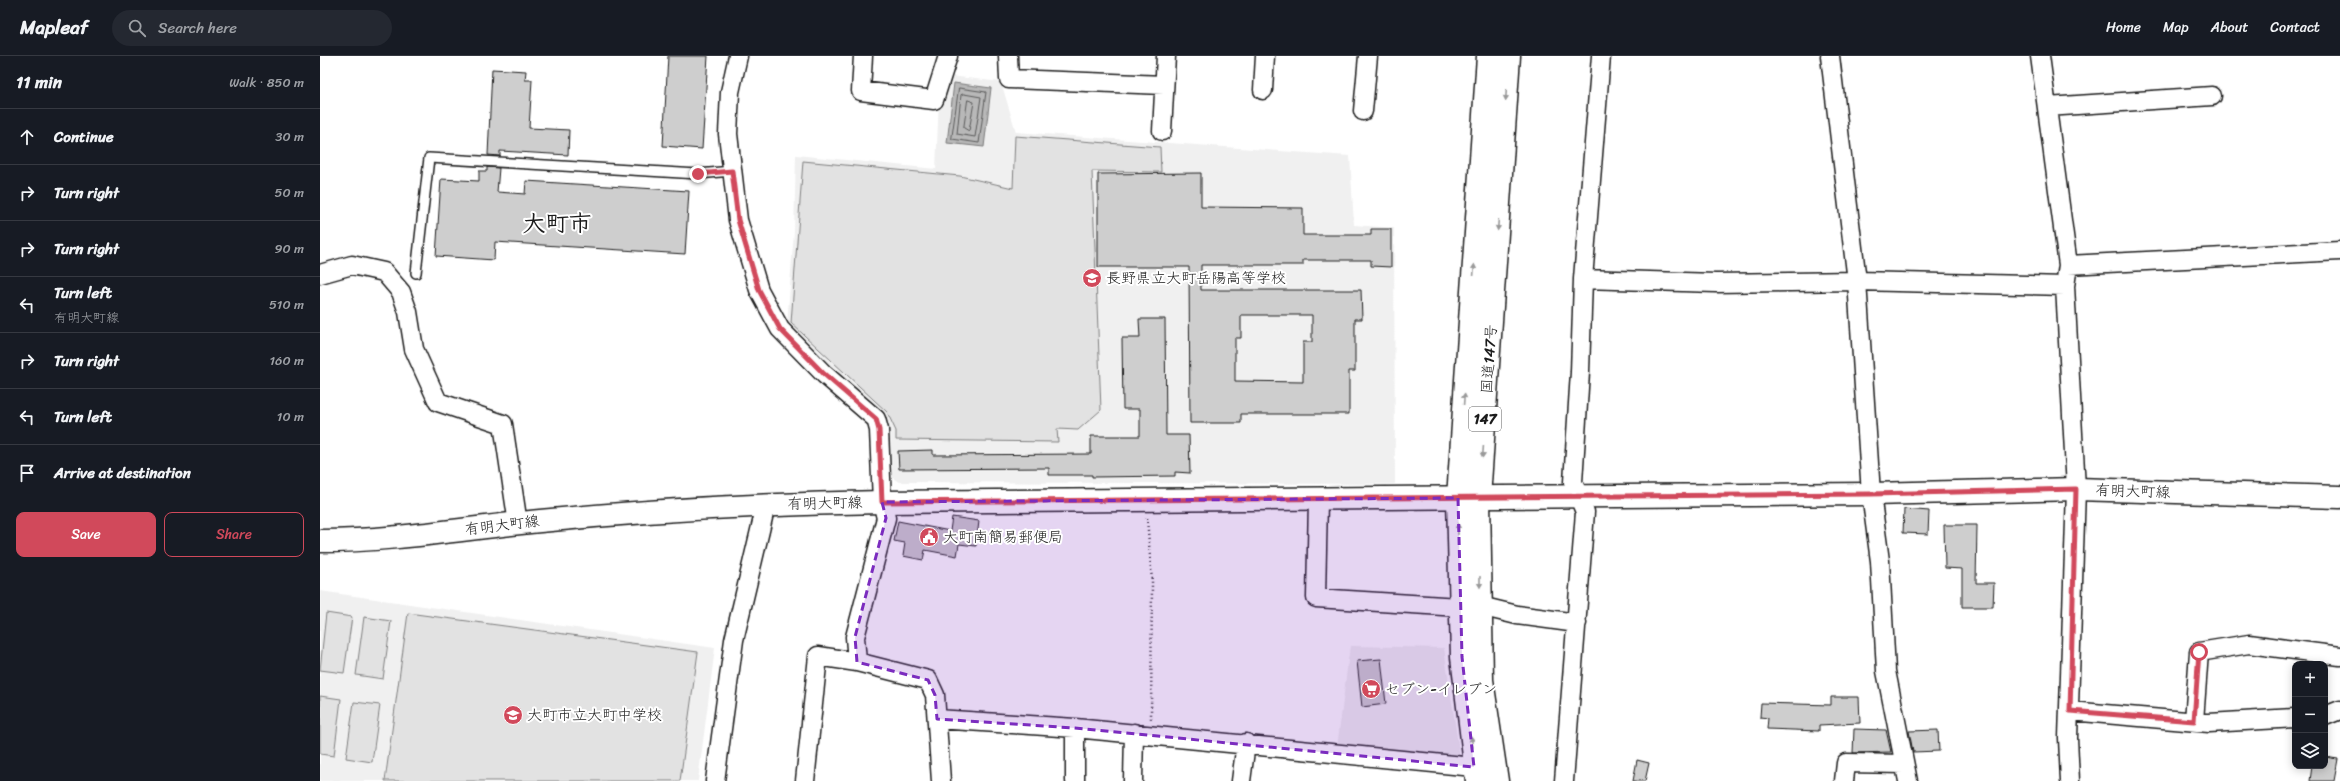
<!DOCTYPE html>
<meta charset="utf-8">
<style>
:root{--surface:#171b24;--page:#242831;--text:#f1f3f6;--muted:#9ea1a6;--line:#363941;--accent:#d1495b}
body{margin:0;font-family:Sriracha,"Klee One",sans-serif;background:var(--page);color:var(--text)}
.controls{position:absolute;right:12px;bottom:12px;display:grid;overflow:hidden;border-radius:8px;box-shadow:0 2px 10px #0003}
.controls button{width:36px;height:36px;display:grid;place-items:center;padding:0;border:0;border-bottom:1px solid var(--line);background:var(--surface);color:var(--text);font:20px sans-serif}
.stop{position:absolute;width:12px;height:12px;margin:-9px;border:3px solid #d1495b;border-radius:50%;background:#fff}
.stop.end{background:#d1495b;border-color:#fff;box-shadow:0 1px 4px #0008}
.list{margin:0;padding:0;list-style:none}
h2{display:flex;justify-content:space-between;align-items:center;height:52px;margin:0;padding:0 16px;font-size:17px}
h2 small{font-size:13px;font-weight:400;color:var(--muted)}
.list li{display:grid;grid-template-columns:26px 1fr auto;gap:12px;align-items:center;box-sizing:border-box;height:56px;padding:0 16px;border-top:1px solid var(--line)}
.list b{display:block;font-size:15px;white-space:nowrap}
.list p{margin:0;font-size:13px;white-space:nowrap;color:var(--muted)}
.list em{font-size:13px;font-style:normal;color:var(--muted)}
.actions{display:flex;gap:8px;padding:12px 16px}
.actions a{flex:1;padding:9px 0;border:1px solid var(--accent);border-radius:8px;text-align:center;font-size:14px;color:var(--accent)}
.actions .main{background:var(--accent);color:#fff}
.icon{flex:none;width:22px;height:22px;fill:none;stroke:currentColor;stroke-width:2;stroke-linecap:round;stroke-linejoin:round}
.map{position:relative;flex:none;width:2020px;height:725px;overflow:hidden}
header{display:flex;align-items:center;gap:24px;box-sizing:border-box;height:56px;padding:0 20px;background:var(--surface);border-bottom:1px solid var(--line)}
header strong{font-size:19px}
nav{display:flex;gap:22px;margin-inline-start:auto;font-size:14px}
.search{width:280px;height:36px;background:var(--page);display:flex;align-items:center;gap:10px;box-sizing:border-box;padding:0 14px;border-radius:22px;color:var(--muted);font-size:15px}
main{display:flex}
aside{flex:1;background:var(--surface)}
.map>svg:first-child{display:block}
.built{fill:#f0f0f0}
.green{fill:#e2e2e2;stroke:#7f7f7f}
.water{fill:#b8b8b8;stroke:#7a7a7a}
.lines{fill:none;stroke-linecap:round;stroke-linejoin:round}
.shore{stroke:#5a5a5a;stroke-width:1}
.building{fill:#cecece;stroke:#1c1c1c;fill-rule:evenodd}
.service-casing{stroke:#1c1c1c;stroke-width:12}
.minor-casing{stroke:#1c1c1c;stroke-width:21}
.secondary-casing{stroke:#1c1c1c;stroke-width:25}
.trunk-casing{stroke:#1c1c1c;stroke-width:25}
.path{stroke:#1c1c1c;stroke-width:2.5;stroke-dasharray:1 3;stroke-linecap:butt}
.service{stroke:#fff;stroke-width:9}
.minor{stroke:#fff;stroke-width:18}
.secondary{stroke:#fff;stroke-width:22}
.trunk{stroke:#fff;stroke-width:22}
.oneway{fill:#999}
.route{stroke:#d1495b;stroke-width:5}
.marked{fill:#7b2cbf;fill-opacity:0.2;stroke:#7b2cbf;stroke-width:3;stroke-dasharray:8 5;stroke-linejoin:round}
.labels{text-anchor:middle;stroke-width:4;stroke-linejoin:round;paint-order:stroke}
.shield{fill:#fff;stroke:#606060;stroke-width:1}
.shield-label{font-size:14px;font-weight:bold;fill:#1c1c1c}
.poi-label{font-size:15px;fill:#1c1c1c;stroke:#fff;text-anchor:start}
.street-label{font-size:15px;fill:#1c1c1c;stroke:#fff}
.town-label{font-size:23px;font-weight:bold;fill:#1c1c1c;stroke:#fff}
</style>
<header>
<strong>Mapleaf</strong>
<div class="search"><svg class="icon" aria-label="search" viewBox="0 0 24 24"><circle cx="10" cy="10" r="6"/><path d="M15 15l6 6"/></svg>Search here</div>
<nav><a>Home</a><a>Map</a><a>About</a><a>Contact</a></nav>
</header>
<main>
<aside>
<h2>11 min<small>Walk · 850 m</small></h2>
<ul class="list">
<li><svg class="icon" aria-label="ahead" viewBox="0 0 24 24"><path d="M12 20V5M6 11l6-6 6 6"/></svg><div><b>Continue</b></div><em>30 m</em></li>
<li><svg class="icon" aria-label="right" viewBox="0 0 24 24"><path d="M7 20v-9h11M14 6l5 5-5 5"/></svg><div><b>Turn right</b></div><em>50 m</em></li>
<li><svg class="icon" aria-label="right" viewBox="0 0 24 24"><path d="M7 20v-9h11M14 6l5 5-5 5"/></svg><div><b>Turn right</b></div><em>90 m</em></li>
<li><svg class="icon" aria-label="left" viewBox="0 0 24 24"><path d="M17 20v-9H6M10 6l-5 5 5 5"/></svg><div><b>Turn left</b><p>有明大町線</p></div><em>510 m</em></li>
<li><svg class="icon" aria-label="right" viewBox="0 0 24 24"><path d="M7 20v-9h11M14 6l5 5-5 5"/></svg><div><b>Turn right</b></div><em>160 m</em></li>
<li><svg class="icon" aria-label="left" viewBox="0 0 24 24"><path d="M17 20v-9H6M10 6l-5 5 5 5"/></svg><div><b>Turn left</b></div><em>10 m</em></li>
<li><svg class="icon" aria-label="arrive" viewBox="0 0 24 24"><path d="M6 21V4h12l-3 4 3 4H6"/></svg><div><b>Arrive at destination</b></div></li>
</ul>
<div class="actions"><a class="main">Save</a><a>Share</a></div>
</aside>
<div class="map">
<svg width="2020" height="725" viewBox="0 0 2020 725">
<rect width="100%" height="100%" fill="#fff"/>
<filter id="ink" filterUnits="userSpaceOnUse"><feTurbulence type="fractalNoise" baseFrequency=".025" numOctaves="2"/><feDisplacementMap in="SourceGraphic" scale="8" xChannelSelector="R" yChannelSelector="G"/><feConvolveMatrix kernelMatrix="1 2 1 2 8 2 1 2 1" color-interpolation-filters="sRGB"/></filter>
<g filter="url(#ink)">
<path class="built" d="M630 20 681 26 696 76 1030 100 1034 169 1074 172 1075 428 579 426 571 421 568 373 561 355 467 269 474 175 476 99 616 113 619 41Z
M0 535 395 592 378 725H0Z
M1030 590 1124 592 1140 702 1017 692Z"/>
<path class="green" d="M695 80 840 91 841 116 772 115 781 354 758 374 737 373 738 386 576 384V375L567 356 471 267 483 105 640 120 693 132Z
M6 557 32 561 24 617 0 614Z
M88 557 378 596 360 725H65Z
M44 561 71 565 63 623 36 619Z
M0 640 21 643 14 700 0 698Z
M34 646 60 649 52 706 26 702Z"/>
<path class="water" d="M634 27 671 32 664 91 627 87Z"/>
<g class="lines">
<path class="shore" d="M639 32 666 36 659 87 632 83Z
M644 38 661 41 655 81 637 78 641 39Z
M648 44 654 46 649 75 644 72Z"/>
</g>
<path class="building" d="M348 0H388L382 93 343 90Z
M172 13 206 15 205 24H212L209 72 249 74 248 99 180 95V100L168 99Z
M167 111 179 112 177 136 205 138 206 125 369 135 365 198 175 186 174 204 116 200 121 123 159 125V115H167Z
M881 117V151L983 152V179H1051V173H1071V211L1051 210V204H983V209H881V234H1041L1042 263H1035V315H1029V358H921V367H870L869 211H778V118ZM921 259H992V286H983V326L915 325V282H921Z
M819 263H845L846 379H869L870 417 855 416V420L772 421V419H729V412L579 413 578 395 613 394V399L771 398V380H820V353H803L802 282H820Z
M1584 453 1609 455 1608 478 1583 477Z
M632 461 659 465 656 490 639 488 637 500 605 494 603 504 583 500 585 487 574 485 578 465 630 475Z
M1624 469H1657L1656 527H1674L1673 551H1642V513L1625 512Z
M1061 603 1066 648 1042 651 1037 605Z
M1511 641H1539L1540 667 1499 669V675L1447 673 1448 662 1440 661 1441 647 1511 649Z
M1534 673 1566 674 1571 696 1533 697Z
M1618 674 1619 695 1593 696 1589 675Z
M2005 701 2018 703 2014 725H1990L1992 710H2005Z
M1317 704 1329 707 1325 725H1313Z"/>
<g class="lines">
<g class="service-casing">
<path id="service" d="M96 217 109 102 378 118 412 115"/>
</g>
<g class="minor-casing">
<path id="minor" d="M418 0 410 36 408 78 418 164 439 234 460 273 504 318 556 363 559 374 562 446 566 462 535 581 537 606
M543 0 541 35 614 44 628 0
M688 0 689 23 844 29
M1510 0 1537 225 1551 438 1560 505 1566 615 1588 725
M943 34 945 0
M1727 51 1892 40
M1043 55 1048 0
M842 75 846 0
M1748 209 2020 195
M0 218 32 209 64 216 81 236 88 256 94 293 118 346 183 368 198 468
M1263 223 1396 227 1537 225 1745 230 1748 209 1720 0
M1745 230 1756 433 1748 682 1750 725
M998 444 996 542 1139 551
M1160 550 1197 559 1257 567
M1750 655 1889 667 1975 662
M2005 660 2020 654
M617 663 755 672 1154 711
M1874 665 1879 596 1929 588 2020 600
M755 672V725
M395 725 414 584 446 449
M485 725 498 600 537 606 608 624 615 639 621 725
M813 725 814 677
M921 725 926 687
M1244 725 1265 456 1253 426 1260 316 1263 223 1281 0
M1524 725 1526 707 1584 708"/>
</g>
<g class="secondary-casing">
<path id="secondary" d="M0 485C74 485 147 472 220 465 334 454 448 448 562 446L1551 438 1756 433 2020 441"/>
</g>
<g class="trunk-casing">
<path id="trunk" d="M1157 725 1142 601 1138 442 1168 0
M1177 725 1162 624 1159 442 1189 0"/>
</g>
<path class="path" d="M827 462 832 525 831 664"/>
<use href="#service" class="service"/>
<use href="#minor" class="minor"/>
<use href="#secondary" class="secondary"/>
<use href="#trunk" class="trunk"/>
</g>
<defs><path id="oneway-solid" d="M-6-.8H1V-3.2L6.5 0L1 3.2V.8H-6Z"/></defs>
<g class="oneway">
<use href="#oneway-solid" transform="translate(1186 39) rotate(94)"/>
<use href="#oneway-solid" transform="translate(1178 169) rotate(94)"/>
<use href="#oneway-solid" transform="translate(1154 214) rotate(-86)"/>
<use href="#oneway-solid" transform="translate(1144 343) rotate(-86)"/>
<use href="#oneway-solid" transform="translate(1163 396) rotate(94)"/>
<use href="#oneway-solid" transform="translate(1138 473) rotate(-91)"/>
<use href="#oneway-solid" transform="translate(1160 526) rotate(90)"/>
<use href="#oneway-solid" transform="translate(1152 686) rotate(-97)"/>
</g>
</g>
<g class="lines" filter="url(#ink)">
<path class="route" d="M378 118 412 115 418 164 439 234 460 273 504 318 556 363 559 374 562 446 1551 438 1756 433 1750 655 1874 665 1879 596"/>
</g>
<path class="marked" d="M1138 442 1142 601 1154 711 755 672 617 663 615 639 608 624 537 606 535 581 566 462 562 446Z"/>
<defs>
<g id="school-disc" transform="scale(1)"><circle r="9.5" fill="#d1495b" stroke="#fff"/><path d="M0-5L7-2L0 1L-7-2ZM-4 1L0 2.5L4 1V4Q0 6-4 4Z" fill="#fff"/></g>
<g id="civic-disc" transform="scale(1)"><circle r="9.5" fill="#d1495b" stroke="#fff"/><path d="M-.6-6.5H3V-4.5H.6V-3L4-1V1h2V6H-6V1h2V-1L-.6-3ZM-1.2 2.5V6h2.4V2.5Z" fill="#fff"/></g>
<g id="supermarket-disc" transform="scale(1)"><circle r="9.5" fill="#d1495b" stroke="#fff"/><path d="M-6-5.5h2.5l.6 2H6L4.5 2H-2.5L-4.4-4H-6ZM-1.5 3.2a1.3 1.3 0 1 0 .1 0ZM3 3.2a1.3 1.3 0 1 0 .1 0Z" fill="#fff"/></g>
</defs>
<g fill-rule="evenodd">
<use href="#school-disc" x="772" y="222"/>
<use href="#civic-disc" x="609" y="481"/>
<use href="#supermarket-disc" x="1051" y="633"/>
<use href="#school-disc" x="193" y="659"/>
</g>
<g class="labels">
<rect class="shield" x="1149" y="351" width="32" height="24" rx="3"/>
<g class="shield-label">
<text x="1165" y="368">147</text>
</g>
<g class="poi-label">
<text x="786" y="227">長野県立大町岳陽高等学校</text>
<text x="623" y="486">大町南簡易郵便局</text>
<text x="1065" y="638">セブン-イレブン</text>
<text x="207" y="664">大町市立大町中学校</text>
</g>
<g class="street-label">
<text transform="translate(1169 303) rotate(-86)" y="5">国道147号</text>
<text transform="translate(1813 435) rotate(2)" y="5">有明大町線</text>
<text transform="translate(505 447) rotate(-1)" y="5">有明大町線</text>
<text transform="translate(182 469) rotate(-7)" y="5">有明大町線</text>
</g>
<g class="town-label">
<text x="237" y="175">大町市</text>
</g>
</g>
</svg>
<div class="controls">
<button>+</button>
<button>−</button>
<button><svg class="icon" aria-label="layers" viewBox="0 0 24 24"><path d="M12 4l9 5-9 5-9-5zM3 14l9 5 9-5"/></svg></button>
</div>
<div class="stop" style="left:1879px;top:596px"></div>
<div class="stop end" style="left:378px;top:118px"></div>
</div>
</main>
